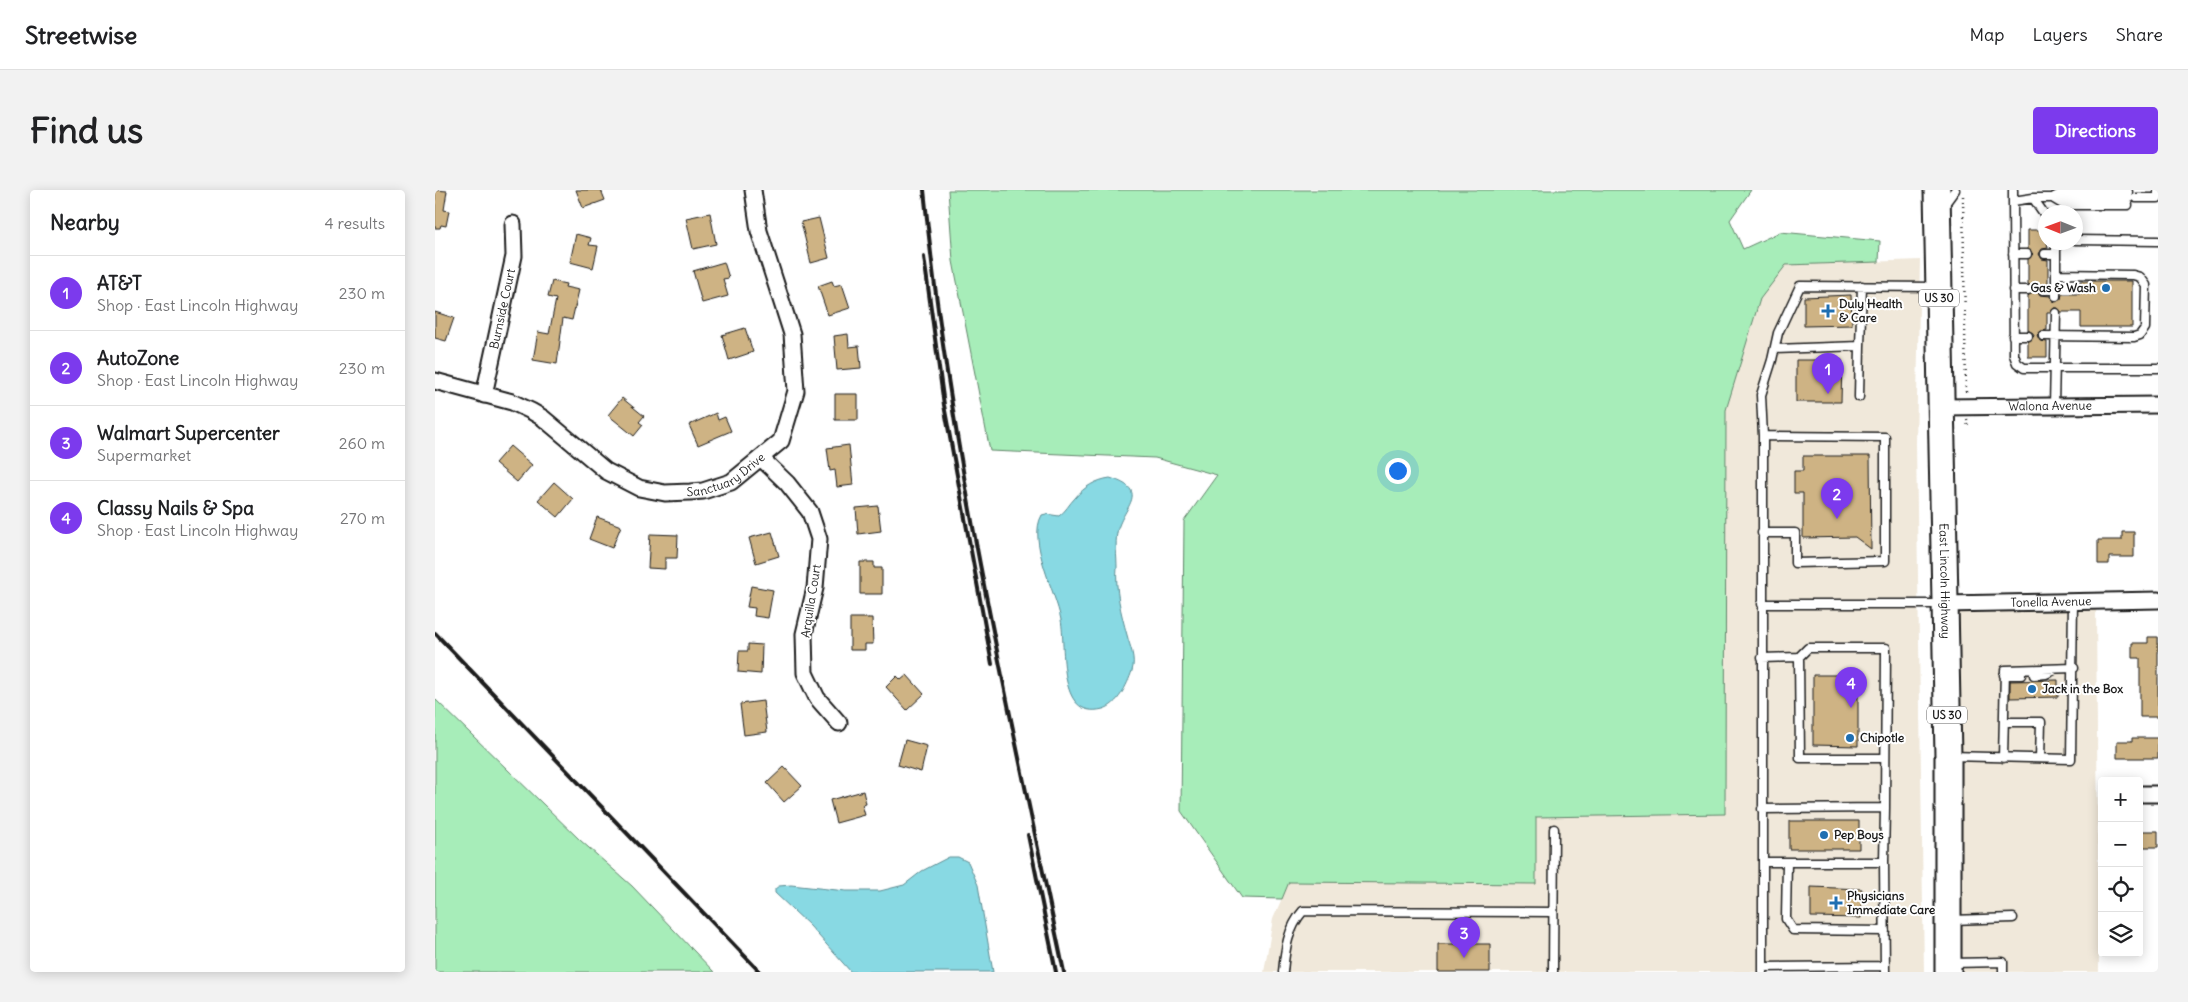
<!DOCTYPE html>
<meta charset="utf-8">
<style>
:root{--surface:#fff;--page:#f2f2f2;--text:#202124;--muted:#757577;--line:#e0e0e0;--accent:#7c3aed}
body{margin:0;font-family:Delius,sans-serif;background:var(--page);color:var(--text)}
.controls{position:absolute;right:15px;bottom:15px;display:grid;overflow:hidden;border-radius:5px;box-shadow:0 2px 12px #0003}
.controls button{width:45px;height:45px;display:grid;place-items:center;padding:0;border:0;border-bottom:1px solid var(--line);background:var(--surface);color:var(--text);font:25px sans-serif}
.compass{position:absolute;left:1603px;top:15px;width:45px;height:45px;border-radius:50%;background:var(--surface);box-shadow:0 2px 12px #0003;rotate:271deg}
.you{position:absolute;left:962px;top:280px;width:18px;height:18px;margin:-12px;border:4px solid #fff;border-radius:50%;background:#1a73e8;box-shadow:0 0 0 8px #1a73e833}
.badge{display:grid;place-items:center;width:32px;height:32px;border-radius:50%;background:var(--accent);color:#fff;font-size:16px;font-weight:700}
.pin{position:absolute;translate:-50% -41px;filter:drop-shadow(0 1px 2px #0008)}
.pin::after{content:'';position:absolute;top:26px;width:18px;height:15px;background:inherit;clip-path:polygon(0 0,100% 0,50% 100%)}
.list{margin:0;padding:0;list-style:none}
h2{display:flex;justify-content:space-between;align-items:center;height:65px;margin:0;padding:0 20px;font-size:21px}
h2 small{font-size:16px;font-weight:400;color:var(--muted)}
.list li{display:grid;grid-template-columns:32px 1fr auto;gap:15px;align-items:center;box-sizing:border-box;height:75px;padding:0 20px;border-top:1px solid var(--line)}
.list b{display:block;font-size:19px;white-space:nowrap}
.list p{margin:0;font-size:16px;white-space:nowrap;color:var(--muted)}
.list em{font-size:16px;font-style:normal;color:var(--muted)}
.icon{flex:none;width:28px;height:28px;fill:none;stroke:currentColor;stroke-width:2;stroke-linecap:round;stroke-linejoin:round}
.map{position:relative;flex:none;width:1723px;height:782px;overflow:hidden;border-radius:5px}
header{display:flex;align-items:center;gap:30px;box-sizing:border-box;height:70px;padding:0 25px;background:var(--surface);border-bottom:1px solid var(--line)}
header strong{font-size:24px}
nav{display:flex;gap:28px;margin-inline-start:auto;font-size:18px}
.intro{display:flex;align-items:center;justify-content:space-between;box-sizing:border-box;height:120px;padding:0 30px}
h1{margin:0;font-size:35px}
.button{padding:12px 22px;border-radius:5px;background:var(--accent);color:#fff;font-size:18px;font-weight:700}
main{display:flex;gap:30px;padding:0 30px}
aside{flex:1;background:var(--surface);border-radius:5px;box-shadow:0 2px 12px #0003}
.map>svg:first-child{display:block}
.built{fill:#f0e8da}
.green{fill:#a7edb9;stroke:#62846a}
.water{fill:#88d9e3;stroke:#5d8d93}
.building{fill:#ceb384;stroke:#1c1c1c}
.lines{fill:none;stroke-linecap:round;stroke-linejoin:round}
.lane-casing{stroke:#1c1c1c;stroke-width:11}
.street-casing{stroke:#1c1c1c;stroke-width:19}
.primary-casing{stroke:#1c1c1c;stroke-width:29}
.path{stroke:#1c1c1c;stroke-width:2.5;stroke-dasharray:1 4;stroke-linecap:butt}
.lane{stroke:#fff;stroke-width:8}
.street{stroke:#fff;stroke-width:15}
.primary{stroke:#fff;stroke-width:25}
.rail{stroke:#1c1c1c;stroke-width:4}
.poi-dot{fill:#1f6fb2;stroke:#fff;stroke-width:2}
.labels{text-anchor:middle;stroke-width:4;stroke-linejoin:round;paint-order:stroke}
.shield{fill:#fff;stroke:#606060;stroke-width:1}
.shield-label{font-size:11px;font-weight:bold;fill:#1c1c1c}
.poi-label{font-size:12px;font-weight:bold;fill:#1c1c1c;stroke:#fff;text-anchor:start}
.street-label{font-size:12px;fill:#1c1c1c;stroke:#fff}
</style>
<header>
<strong>Streetwise</strong>
<nav><a>Map</a><a>Layers</a><a>Share</a></nav>
</header>
<div class="intro"><h1>Find us</h1><a class="button">Directions</a></div>
<main>
<aside>
<h2>Nearby<small>4 results</small></h2>
<ul class="list">
<li><span class="badge">1</span><div><b>AT&amp;T</b><p>Shop · East Lincoln Highway</p></div><em>230 m</em></li>
<li><span class="badge">2</span><div><b>AutoZone</b><p>Shop · East Lincoln Highway</p></div><em>230 m</em></li>
<li><span class="badge">3</span><div><b>Walmart Supercenter</b><p>Supermarket</p></div><em>260 m</em></li>
<li><span class="badge">4</span><div><b>Classy Nails &amp; Spa</b><p>Shop · East Lincoln Highway</p></div><em>270 m</em></li>
</ul>
</aside>
<div class="map">
<svg width="1723" height="782" viewBox="0 0 1723 782">
<rect width="100%" height="100%" fill="#fff"/>
<filter id="ink" filterUnits="userSpaceOnUse"><feTurbulence type="fractalNoise" baseFrequency=".02" numOctaves="2"/><feDisplacementMap in="SourceGraphic" scale="10" xChannelSelector="R" yChannelSelector="G"/><feConvolveMatrix kernelMatrix="1 2 1 2 8 2 1 2 1" color-interpolation-filters="sRGB"/></filter>
<g filter="url(#ink)">
<path class="built" d="M1485 70 1481 253 1489 782H829L838 729 854 692 1101 694V627L1290 624 1291 220 1325 109 1351 75Z
M1661 419 1664 782H1518L1523 423Z"/>
<path class="green" d="M513 0H1316L1295 30 1308 59 1345 42 1445 51 1444 72 1351 75 1325 109 1291 220 1290 624 1101 627V694L854 692 847 709 807 708 746 621 749 331 782 285 720 268 555 261 518 71Z
M0 509 145 650 197 696 279 782H0Z"/>
<path class="water" d="M675 288C718 301 686 318 682 343 680 354 682 367 682 377 680 400 686 423 692 445 695 457 701 468 697 481 692 495 683 515 668 519 621 531 631 456 626 430 621 402 592 351 607 325L611 324 624 326C631 321 634 314 640 308 649 297 661 290 675 288Z
M514 667H523L533 672 543 695 558 782H416L375 736 340 703V699L344 696 356 695 411 701H445L469 695 487 681Z"/>
<path class="building" d="M0 0 12 1 9 20 14 21 11 36 6 35 5 38H0Z
M141 0H166L170 10 148 18Z
M275 23 281 54 258 59 251 28Z
M384 28 394 68 376 73 366 32Z
M1593 40H1610L1613 58 1607 59 1604 64 1607 69 1613 70V94L1603 97 1602 100 1605 105 1615 106 1618 111 1621 112 1626 109 1627 104H1645V91H1697V137H1646V122H1626L1623 118H1619L1616 122H1612V140L1606 141 1602 145 1605 151 1612 152V167H1593V152L1599 146 1598 143 1593 140V106L1599 100 1598 97 1593 94V69L1598 64 1593 59Z
M141 44 156 48 154 55 163 56 158 78 135 72Z
M289 72 294 88 288 89 293 106 267 113 258 81Z
M117 91 131 94 130 97 144 100 137 130 128 128 122 174 98 170 103 142 114 144 121 109 113 107Z
M397 91 399 96 407 94 415 118 393 125 383 96Z
M1416 105 1417 135 1369 136V107Z
M0 122 19 128 11 151 0 148Z
M310 138 318 162 294 170 287 145Z
M413 144 414 157 424 156 426 178 402 180 399 146Z
M1361 170H1407L1406 212H1361Z
M400 204H423V230H400Z
M187 208 209 226 204 232 208 235 199 246 173 225Z
M281 223 283 230 290 227 296 241 263 255 254 235Z
M414 255 418 295 402 297 400 280 395 281 392 258Z
M75 256 97 275 82 292 60 273Z
M1368 266H1435L1436 359 1420 347 1368 348V303H1359V281H1368Z
M119 292 138 309 123 327 103 310Z
M443 316 446 341 423 344 421 318Z
M162 327 186 336 177 358 154 349Z
M337 342 344 366 321 373 314 348Z
M1687 342H1699V367H1674V374H1663V350H1687Z
M215 344 243 345 242 368H230V379L213 378Z
M425 372H439V378H447V404H425Z
M316 396 338 400 333 428 319 426 320 418 312 417Z
M415 428H437L438 454H430V460H415Z
M1713 447H1723V527H1705V468H1697V453H1713Z
M313 454 327 455 326 484 303 482 304 461H313Z
M472 485 489 504 472 520 451 497 462 486 466 490Z
M1378 485H1423V556L1378 555Z
M1623 490V507L1575 508V491Z
M328 511 332 542 309 545 305 514Z
M1697 548H1723V568H1682V551H1697Z
M470 550 492 556 486 582 463 575Z
M349 577 367 596 349 612 332 593Z
M428 601 431 614 427 615 430 625 401 633 395 610Z
M1354 631H1424V659H1354Z
M1704 641H1723V657H1704Z
M1376 697 1427 699 1426 728 1376 727Z
M1003 754H1055V782H1003Z"/>
<g class="lines">
<g class="lane-casing">
<path id="lane" d="M1578 0V11L1598 8 1610 25
M1619 7 1629 2H1693
M1598 8H1694
M1701 8H1723V0
M1619 9 1629 15H1693
M1578 11 1579 165 1582 173 1589 178H1723
M1509 15 1520 0
M1640 50 1723 51
M1578 64H1592
M1610 64H1621
M1578 100H1593
M1608 100H1621
M1621 106V52
M1578 146H1593
M1608 146 1699 147 1705 145 1710 138 1711 95 1705 87 1698 85 1621 84
M1340 159 1425 156 1427 96
M1424 207 1425 156
M1619 216 1621 123
M1327 343H1360V373L1450 371V247L1328 246
M1327 414H1508
M1364 467 1365 568H1450
M1327 468 1364 467 1373 458H1451L1450 618
M1569 485H1586
M1599 485 1611 484 1619 480
M1569 532H1606L1605 568
M1515 566 1636 569 1638 411
M1568 568 1570 480 1639 478
M1327 619 1450 618 1449 672
M1328 672H1449L1450 782
M1352 672 1351 729 1358 740 1450 741
M1517 730 1578 728
M1517 773 1568 772V782
M1328 777 1450 776
M848 782C850 759 853 738 868 721L1118 722
M1118 782 1119 639
M1328 782V246L1326 205 1337 170 1343 143 1365 96 1502 97"/>
</g>
<g class="street-casing">
<g id="street">
<path id="s1" d="M0 191 77 212 96 221 108 228 171 281 204 298 230 303 255 302 268 301 296 292 346 251 361 201 357 144 324 41 318 0"/>
<path id="s2" d="M49 205 79 66 78 34"/>
<path id="s3" d="M1507 217 1723 215"/>
<path d="M326 268 352 293 375 322 384 349 380 398 369 444 370 483 382 508 404 533"/>
<path id="s4" d="M1510 414 1723 410"/>
<path d="M1704 604H1723"/>
</g>
</g>
<g class="primary-casing">
<g id="primary">
<path id="s5" d="M1502 0 1513 566V782"/>
</g>
</g>
<path class="path" d="M1528 6 1531 203
M1532 229 1533 238"/>
<use href="#lane" class="lane"/>
<use href="#street" class="street"/>
<use href="#primary" class="primary"/>
<path class="rail" d="M489 0C515 264 575 523 629 782
M489 67 509 215 557 474
M0 443 325 782
M593 645 621 782"/>
</g>
</g>
<g class="poi-dot">
<circle cx="1671" cy="98" r="5"/>
<path d="M1390.5 113.5h5v5h5v5h-5v5h-5v-5h-5v-5h5z"/>
<circle cx="1597" cy="499" r="5"/>
<circle cx="1415" cy="548" r="5"/>
<circle cx="1389" cy="645" r="5"/>
<path d="M1398.5 705.5h5v5h5v5h-5v5h-5v-5h-5v-5h5z"/>
</g>
<g class="labels">
<g class="shield">
<rect x="1484" y="99.5" width="40" height="17" rx="4"/>
<rect x="1492" y="516.5" width="40" height="17" rx="4"/>
</g>
<g class="shield-label">
<text x="1504" y="112">US 30</text>
<text x="1512" y="529">US 30</text>
</g>
<g class="poi-label">
<text x="1661" y="102" text-anchor="end">Gas &amp; Wash</text>
<text x="1404" y="118">Duly Health<tspan x="1404" dy="14">&amp; Care</tspan></text>
<text x="1607" y="503">Jack in the Box</text>
<text x="1425" y="552">Chipotle</text>
<text x="1399" y="649">Pep Boys</text>
<text x="1412" y="710">Physicians<tspan x="1412" dy="14">Immediate Care</tspan></text>
</g>
<g class="street-label">
<text dy="4" stroke="none"><textPath href="#s2" startOffset="88">Burnside Court</textPath></text>
<text dy="4" stroke="none"><textPath href="#s3" startOffset="108">Walona Avenue</textPath></text>
<text dy="4" stroke="none"><textPath href="#s1" startOffset="326">Sanctuary Drive</textPath></text>
<text dy="4" stroke="none"><textPath href="#s5" startOffset="391">East Lincoln Highway</textPath></text>
<text transform="translate(376 411) rotate(-81)" y="4">Arquilla Court</text>
<text dy="4" stroke="none"><textPath href="#s4" startOffset="106">Tonella Avenue</textPath></text>
</g>
</g>
</svg>
<div class="controls">
<button>+</button>
<button>−</button>
<button><svg class="icon" aria-label="locate" viewBox="0 0 24 24"><circle cx="12" cy="12" r="6"/><path d="M12 2v4M12 18v4M2 12h4M18 12h4"/></svg></button>
<button><svg class="icon" aria-label="layers" viewBox="0 0 24 24"><path d="M12 4l9 5-9 5-9-5zM3 14l9 5 9-5"/></svg></button>
</div>
<svg class="compass" viewBox="-18 -18 36 36"><path d="M0-13l5 13h-10z" fill="#e53935"/><path d="M0 13l5-13h-10z" fill="#757577"/></svg>
<div class="you"></div>
<div class="pin badge" style="left:1393px;top:204px">1</div>
<div class="pin badge" style="left:1402px;top:329px">2</div>
<div class="pin badge" style="left:1029px;top:768px">3</div>
<div class="pin badge" style="left:1416px;top:518px">4</div>
</div>
</main>
